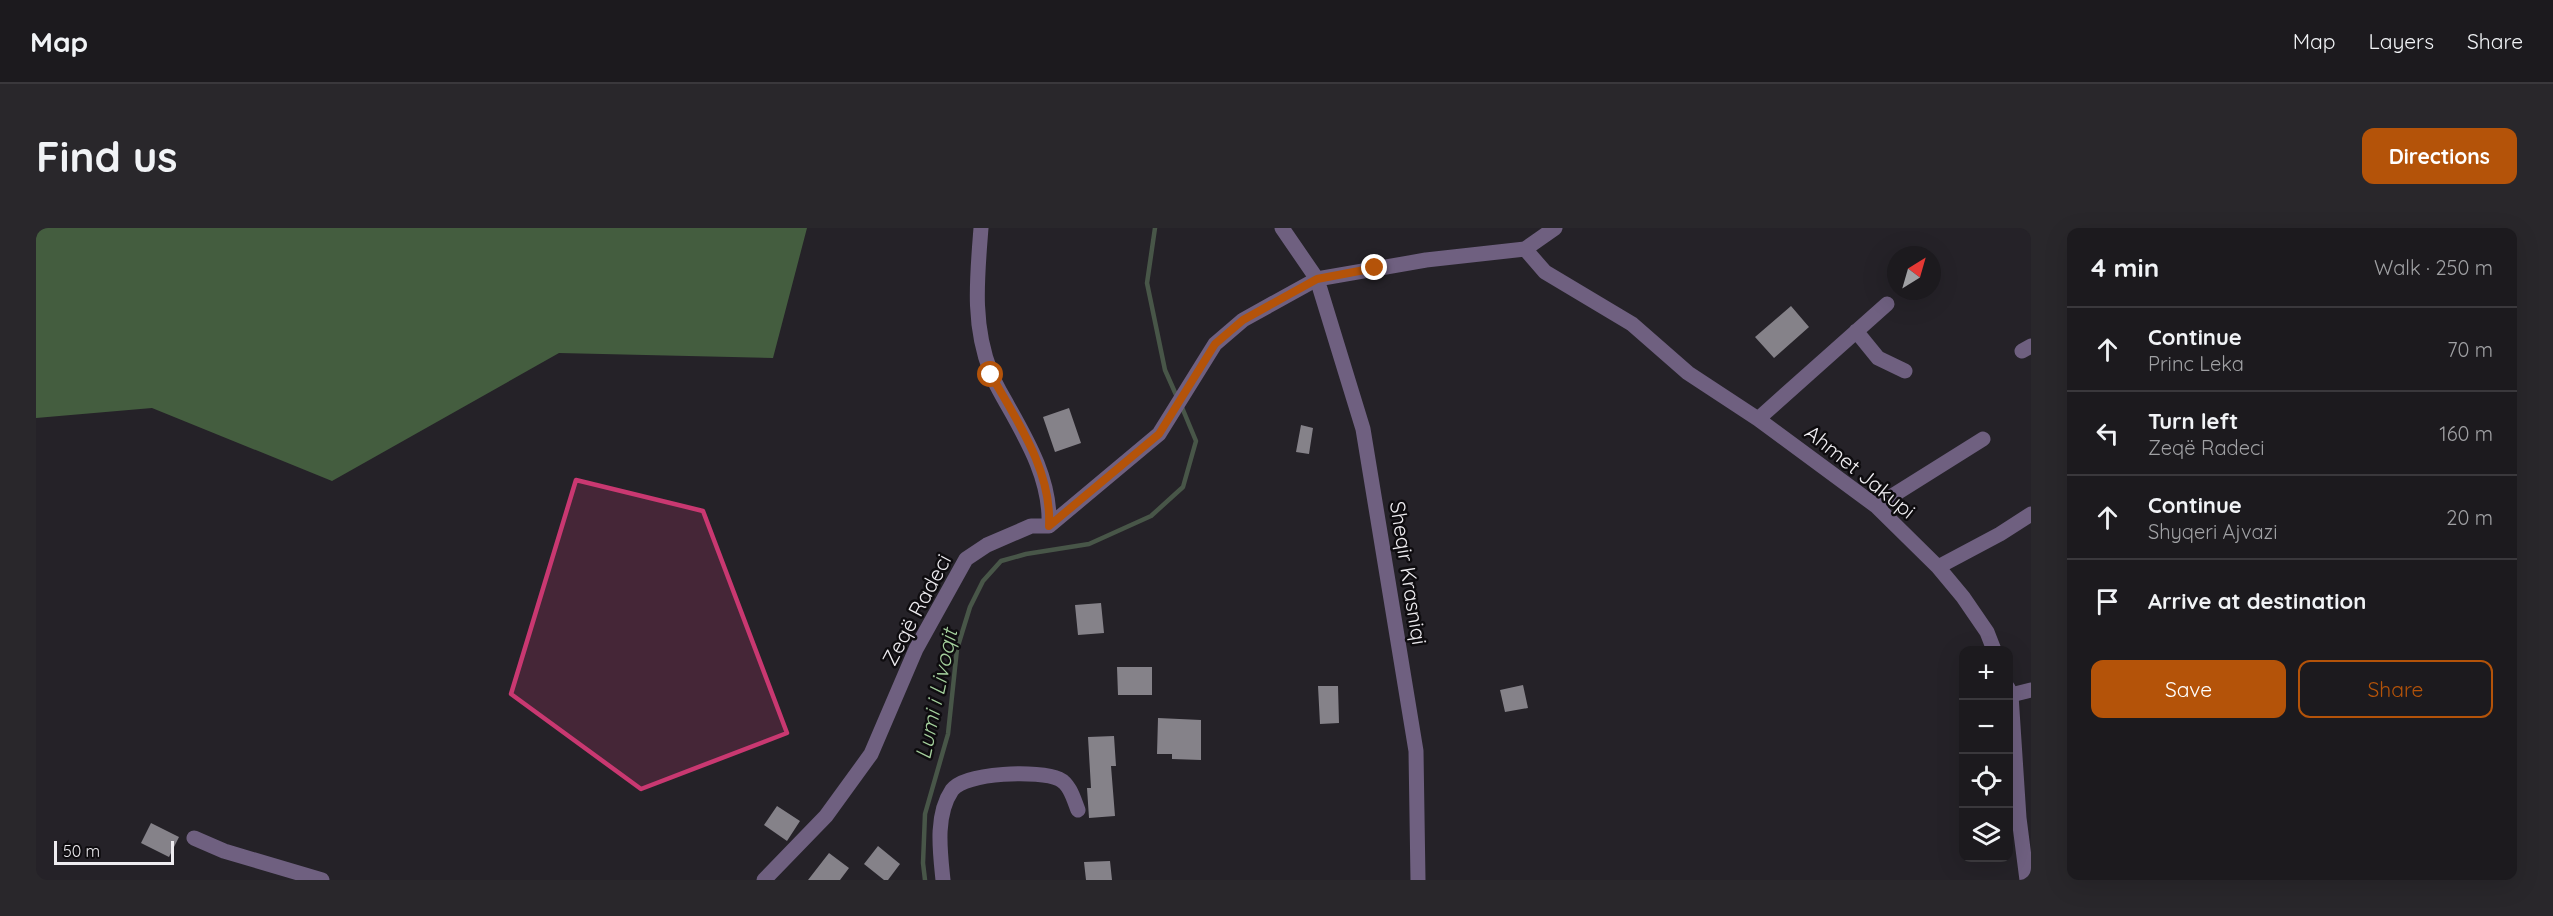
<!DOCTYPE html>
<meta charset="utf-8">
<style>
:root{--surface:#1c1a1e;--page:#29272b;--text:#f1f3f6;--muted:#a0a1a4;--line:#3a383c;--accent:#b45309}
body{margin:0;font-family:Quicksand,sans-serif;background:var(--page);color:var(--text)}
.controls{position:absolute;right:18px;bottom:18px;display:grid;overflow:hidden;border-radius:12px;box-shadow:0 6px 24px #0002}
.controls button{width:54px;height:54px;display:grid;place-items:center;padding:0;border:0;border-bottom:2px solid var(--line);background:var(--surface);color:var(--text);font:30px sans-serif}
.compass{position:absolute;left:1851px;top:18px;width:54px;height:54px;border-radius:50%;background:var(--surface);box-shadow:0 6px 24px #0002;rotate:37deg}
.scale{position:absolute;left:18px;bottom:15px;width:120px;box-sizing:border-box;padding-left:6px;border:3px solid #eeecf0;border-top:0;font-size:16px;line-height:21px;white-space:nowrap;color:#eeecf0;-webkit-text-stroke:4px #0e0c0f;paint-order:stroke}
.stop{position:absolute;width:18px;height:18px;margin:-14px;border:4px solid #b45309;border-radius:50%;background:#fff}
.stop.end{background:#b45309;border-color:#fff;box-shadow:0 2px 6px #0008}
.list{margin:0;padding:0;list-style:none}
h2{display:flex;justify-content:space-between;align-items:center;height:78px;margin:0;padding:0 24px;font-size:26px}
h2 small{font-size:20px;font-weight:400;color:var(--muted)}
.list li{display:grid;grid-template-columns:39px 1fr auto;gap:18px;align-items:center;box-sizing:border-box;height:84px;padding:0 24px;border-top:2px solid var(--line)}
.list b{display:block;font-size:22px;white-space:nowrap}
.list p{margin:0;font-size:20px;white-space:nowrap;color:var(--muted)}
.list em{font-size:20px;font-style:normal;color:var(--muted)}
.actions{display:flex;gap:12px;padding:18px 24px}
.actions a{flex:1;padding:14px 0;border:2px solid var(--accent);border-radius:12px;text-align:center;font-size:21px;color:var(--accent)}
.actions .main{background:var(--accent);color:#fff}
.icon{flex:none;width:33px;height:33px;fill:none;stroke:currentColor;stroke-width:2;stroke-linecap:round;stroke-linejoin:round}
.map{position:relative;flex:none;width:1995px;height:652px;overflow:hidden;border-radius:12px}
header{display:flex;align-items:center;gap:36px;box-sizing:border-box;height:84px;padding:0 30px;background:var(--surface);border-bottom:2px solid var(--line)}
header strong{font-size:28px}
nav{display:flex;gap:33px;margin-inline-start:auto;font-size:21px}
.intro{display:flex;align-items:center;justify-content:space-between;box-sizing:border-box;height:144px;padding:0 36px}
h1{margin:0;font-size:42px}
.button{padding:15px 27px;border-radius:12px;background:var(--accent);color:#fff;font-size:21px;font-weight:700}
main{display:flex;gap:36px;padding:0 36px}
aside{flex:1;background:var(--surface);border-radius:12px;box-shadow:0 6px 24px #0002}
.map>svg:first-child{display:block}
.forest{fill:#445d3f}
.lines{fill:none;stroke-linecap:round;stroke-linejoin:round}
.stream{stroke:#485648;stroke-width:4.5}
.building{fill:#858289}
.minor{stroke:#6f6080;stroke-width:15}
.tertiary{stroke:#6f6080;stroke-width:15}
.route{stroke:#b45309;stroke-width:8}
.marked{fill:#c93871;fill-opacity:0.2;stroke:#c93871;stroke-width:4.5;stroke-linejoin:round}
.labels{text-anchor:middle;stroke-width:5;stroke-linejoin:round;paint-order:stroke}
.street-label{font-size:21px;fill:#eeecf0;stroke:#0e0c0f}
.water-label{font-size:22px;font-style:italic;fill:#a5d19d;stroke:#0e0c0f}
</style>
<header>
<strong>Map</strong>
<nav><a>Map</a><a>Layers</a><a>Share</a></nav>
</header>
<div class="intro"><h1>Find us</h1><a class="button">Directions</a></div>
<main>
<div class="map">
<svg width="1995" height="652" viewBox="0 0 1995 652">
<rect width="100%" height="100%" fill="#252228"/>
<path class="forest" d="M0 0H771L737 130 523 125 296 253 116 180 0 190Z"/>
<g class="lines">
<path class="stream" d="M1119 0 1111 55 1129 142 1141 169
M889 652 887 635 889 586 912 506 921 421 934 379 947 353 965 333 990 326 1053 316 1115 288 1147 259 1160 213 1145 177"/>
</g>
<path class="building" d="M1755 78 1773 99 1738 130 1719 109Z
M1033 180 1045 215 1019 224 1007 189Z
M1265 197 1277 200 1273 226 1260 224Z
M1065 375 1068 405 1042 407 1039 377Z
M1081 439H1116V467H1082Z
M1487 457 1492 480 1469 484 1464 462Z
M1282 458H1302L1303 495 1284 496Z
M1122 490 1165 492V532L1136 531V526H1121Z
M1078 508 1080 538H1075L1079 588 1053 590 1051 560H1055L1052 509Z
M741 578 764 593 751 613 728 597Z
M115 595 143 609 133 629 105 615Z
M842 618 864 636 852 652H848L828 636Z
M793 625 813 640 804 652H772Z
M1074 633 1076 652H1050L1048 634Z"/>
<g class="lines">
<path class="minor" d="M945 0C941 51 936 97 955 145 959 156 966 167 972 178 993 215 1015 254 1013 298
M1489 21 1509 44 1596 96 1652 145 1722 191 1840 278 1902 339 1927 369 1951 404 1958 422
M1820 103 1842 130 1869 143
M1986 123 1995 118
M1722 191 1851 76
M1840 278 1947 211
M1902 339 1964 306 1995 286
M1972 460 1975 467 1983 590 1991 652
M1975 467 1995 462
M158 610 188 623 286 652
M728 652 790 588 835 526 880 421 930 331 951 317 995 298H1013L1123 206 1179 116 1207 92 1281 51
M907 652C904 623 899 587 916 562 929 544 1004 542 1023 551 1034 556 1038 572 1042 582"/>
<path class="tertiary" d="M1246 0 1281 51 1327 201 1380 523 1382 652
M1281 51 1390 32 1489 21 1519 0"/>
</g>
<g class="lines">
<path class="route" d="M955 147C981 193 1016 243 1013 298L1123 206 1179 116 1207 92 1281 51 1339 40"/>
</g>
<path class="marked" d="M540 252 667 283 751 505 605 561 475 466Z"/>
<g class="labels">
<g class="street-label">
<text transform="translate(1824 244) rotate(39)" y="7">Ahmet Jakupi</text>
<text transform="translate(1372 345) rotate(81)" y="7">Sheqir Krasniqi</text>
<text transform="translate(881 382) rotate(-62)" y="7">Zeqë Radeci</text>
</g>
<g class="water-label">
<text transform="translate(900 466) rotate(-78)" y="8">Lumi i Livoqit</text>
</g>
</g>
</svg>
<div class="controls">
<button>+</button>
<button>−</button>
<button><svg class="icon" aria-label="locate" viewBox="0 0 24 24"><circle cx="12" cy="12" r="6"/><path d="M12 2v4M12 18v4M2 12h4M18 12h4"/></svg></button>
<button><svg class="icon" aria-label="layers" viewBox="0 0 24 24"><path d="M12 4l9 5-9 5-9-5zM3 14l9 5 9-5"/></svg></button>
</div>
<svg class="compass" viewBox="-18 -18 36 36"><path d="M0-13l5 13h-10z" fill="#e53935"/><path d="M0 13l5-13h-10z" fill="#a0a1a4"/></svg>
<div class="scale">50 m</div>
<div class="stop" style="left:955px;top:147px"></div>
<div class="stop end" style="left:1339px;top:40px"></div>
</div>
<aside>
<h2>4 min<small>Walk · 250 m</small></h2>
<ul class="list">
<li><svg class="icon" aria-label="ahead" viewBox="0 0 24 24"><path d="M12 20V5M6 11l6-6 6 6"/></svg><div><b>Continue</b><p>Princ Leka</p></div><em>70 m</em></li>
<li><svg class="icon" aria-label="left" viewBox="0 0 24 24"><path d="M17 20v-9H6M10 6l-5 5 5 5"/></svg><div><b>Turn left</b><p>Zeqë Radeci</p></div><em>160 m</em></li>
<li><svg class="icon" aria-label="ahead" viewBox="0 0 24 24"><path d="M12 20V5M6 11l6-6 6 6"/></svg><div><b>Continue</b><p>Shyqeri Ajvazi</p></div><em>20 m</em></li>
<li><svg class="icon" aria-label="arrive" viewBox="0 0 24 24"><path d="M6 21V4h12l-3 4 3 4H6"/></svg><div><b>Arrive at destination</b></div></li>
</ul>
<div class="actions"><a class="main">Save</a><a>Share</a></div>
</aside>
</main>
